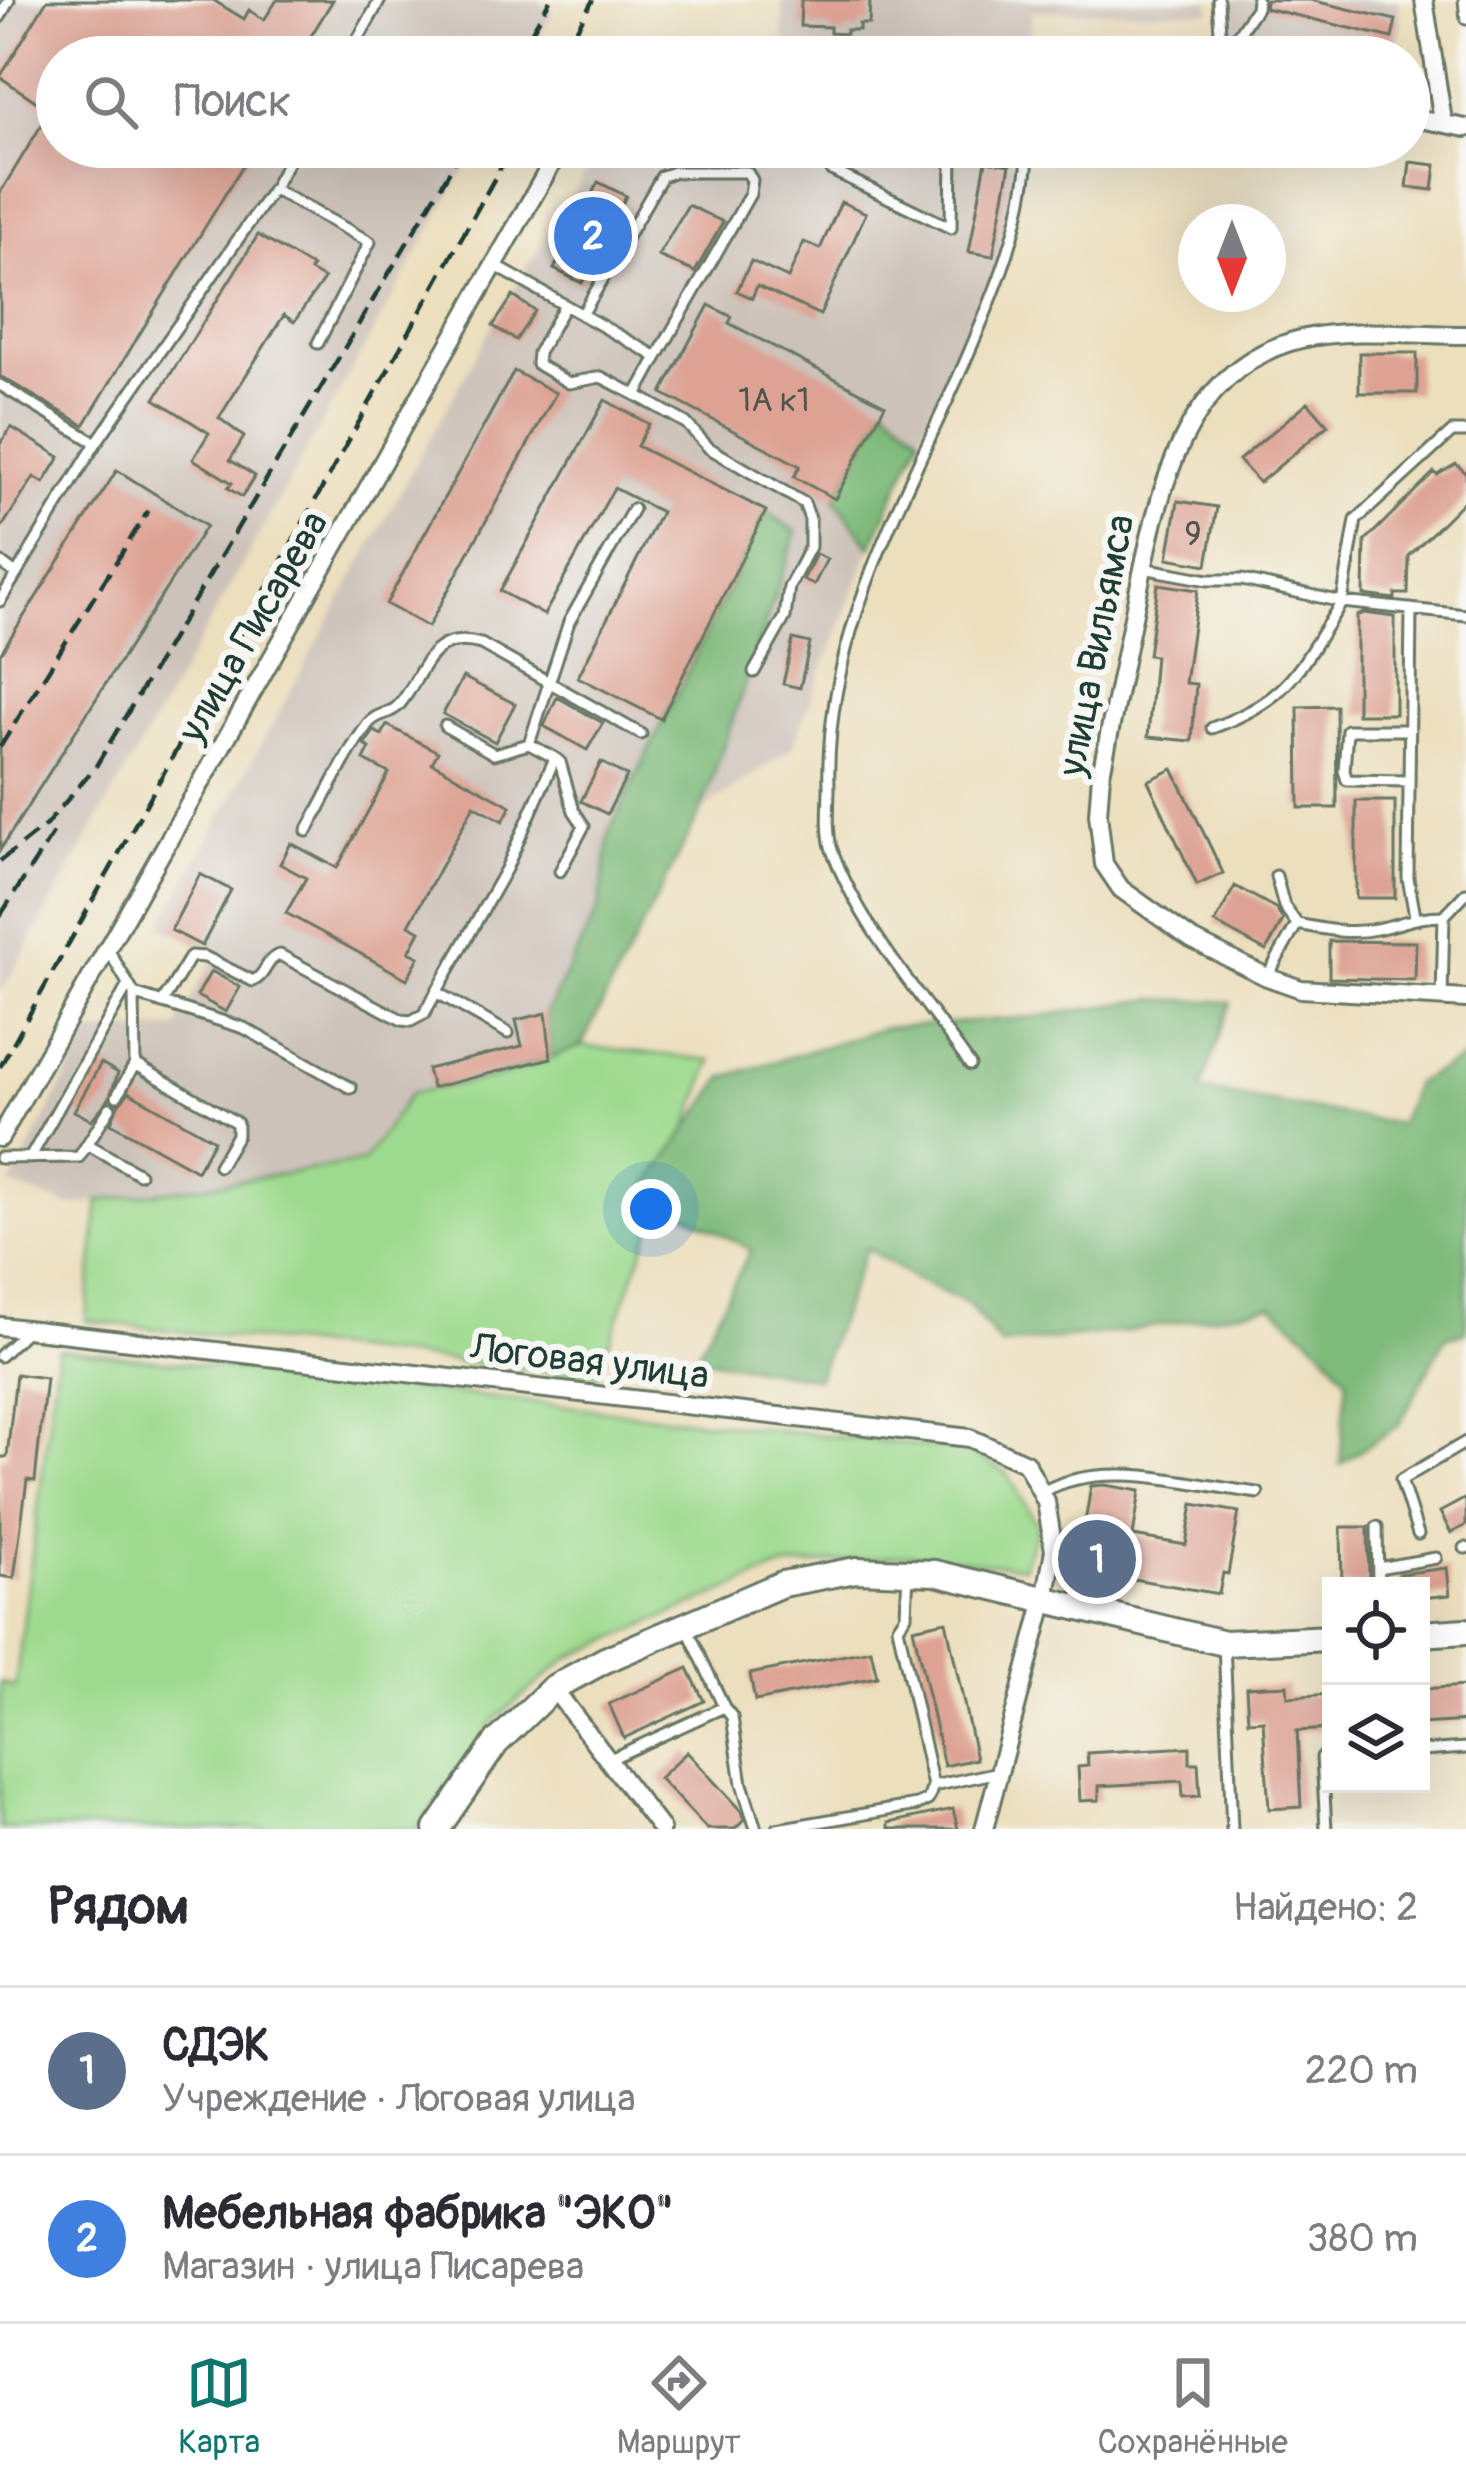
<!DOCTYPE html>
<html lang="ru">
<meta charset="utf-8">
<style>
:root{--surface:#fff;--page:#f7f7f7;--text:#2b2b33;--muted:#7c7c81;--line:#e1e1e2;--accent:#0f766e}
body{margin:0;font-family:Pangolin,sans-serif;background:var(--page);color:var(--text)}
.controls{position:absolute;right:36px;bottom:36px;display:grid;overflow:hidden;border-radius:0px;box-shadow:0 12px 48px #0002}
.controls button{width:108px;height:108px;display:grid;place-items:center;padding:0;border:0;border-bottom:3px solid var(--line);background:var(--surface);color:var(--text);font:60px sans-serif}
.compass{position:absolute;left:1178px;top:204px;width:108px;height:108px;border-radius:50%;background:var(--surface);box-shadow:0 12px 48px #0002;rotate:180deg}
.you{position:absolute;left:651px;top:1209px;width:42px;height:42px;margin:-30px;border:9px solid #fff;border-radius:50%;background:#1a73e8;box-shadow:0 0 0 18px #1a73e833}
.badge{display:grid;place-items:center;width:78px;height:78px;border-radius:50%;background:var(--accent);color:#fff;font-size:39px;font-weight:700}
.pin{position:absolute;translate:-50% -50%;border:6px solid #fff;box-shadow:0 3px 12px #0006}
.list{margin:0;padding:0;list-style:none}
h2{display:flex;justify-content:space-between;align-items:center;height:156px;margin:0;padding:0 48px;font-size:51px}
h2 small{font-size:39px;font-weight:400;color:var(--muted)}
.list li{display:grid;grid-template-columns:78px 1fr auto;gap:36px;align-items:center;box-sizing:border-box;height:168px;padding:0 48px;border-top:3px solid var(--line)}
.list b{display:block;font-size:45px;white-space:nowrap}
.list p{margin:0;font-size:39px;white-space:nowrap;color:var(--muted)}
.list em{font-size:39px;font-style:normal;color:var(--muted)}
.icon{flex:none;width:66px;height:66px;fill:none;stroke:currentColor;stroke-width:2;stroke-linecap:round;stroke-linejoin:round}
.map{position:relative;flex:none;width:1466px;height:1829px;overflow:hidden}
.search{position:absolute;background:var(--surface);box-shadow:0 12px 48px #0002;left:36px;right:36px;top:36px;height:132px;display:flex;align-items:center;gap:30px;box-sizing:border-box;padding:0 42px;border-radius:66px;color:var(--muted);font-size:45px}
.sheet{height:492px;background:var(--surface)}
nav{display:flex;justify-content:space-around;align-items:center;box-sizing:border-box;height:168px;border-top:3px solid var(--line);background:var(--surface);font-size:33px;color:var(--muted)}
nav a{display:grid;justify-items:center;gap:6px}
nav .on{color:var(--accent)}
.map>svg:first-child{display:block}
.industrial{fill:#cdc2b9}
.green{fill:#9eda8e;stroke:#5e8c61;stroke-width:3}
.forest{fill:#7eba79;stroke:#4e7c56;stroke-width:3}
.building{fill:#dda293}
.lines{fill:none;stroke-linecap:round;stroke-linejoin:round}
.lane-casing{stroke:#677664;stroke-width:15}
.street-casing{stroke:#677664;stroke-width:22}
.secondary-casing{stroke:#677664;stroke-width:30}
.lane{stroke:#fff;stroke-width:9}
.street{stroke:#fff;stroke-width:16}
.secondary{stroke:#fff;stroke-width:24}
.rail{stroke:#1f3d34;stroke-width:4.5;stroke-dasharray:18 9;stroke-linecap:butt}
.labels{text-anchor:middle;stroke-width:12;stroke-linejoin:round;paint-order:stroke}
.number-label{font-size:33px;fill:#4e564c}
.street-label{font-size:39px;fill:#1f3d34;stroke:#f6f6f2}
</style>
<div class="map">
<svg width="1466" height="1829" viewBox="0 0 1466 1829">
<rect width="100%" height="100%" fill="#f6f6f2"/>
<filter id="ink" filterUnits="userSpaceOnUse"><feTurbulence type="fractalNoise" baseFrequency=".00833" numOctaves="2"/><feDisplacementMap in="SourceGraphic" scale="24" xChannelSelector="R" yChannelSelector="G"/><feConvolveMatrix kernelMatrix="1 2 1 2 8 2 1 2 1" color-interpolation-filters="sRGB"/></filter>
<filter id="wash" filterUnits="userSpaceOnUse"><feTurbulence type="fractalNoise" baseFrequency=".004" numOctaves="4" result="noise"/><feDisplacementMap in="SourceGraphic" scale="48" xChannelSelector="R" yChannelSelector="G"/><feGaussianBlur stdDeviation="2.7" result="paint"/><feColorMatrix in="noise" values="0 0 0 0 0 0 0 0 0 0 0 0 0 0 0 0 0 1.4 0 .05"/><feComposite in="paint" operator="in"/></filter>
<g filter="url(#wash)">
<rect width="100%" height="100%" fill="#ecdfbe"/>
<path class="industrial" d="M0 0H542L540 4 553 12 527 57H57V147H477L0 995Z
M783 0H1209L1211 12 1031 11 1030 57H783Z
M1222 0H1398L1401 24 1394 57H1223Z
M602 147H1021L998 263 871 547 792 748 701 811 581 1046 499 1077 411 1093 363 1162 71 1206 10 1185 90 1033 176 1028 216 953 161 926 504 304Z"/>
<path class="green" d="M581 1046 712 1060 597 1377 86 1321 99 1201 363 1162 411 1093 499 1077Z
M58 1349 966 1451 1006 1472 1038 1526 1023 1567 911 1555 779 1568 568 1658 495 1719 418 1829H0V1682L15 1688Z"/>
<path class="forest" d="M885 405 921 436 871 547 835 499Z
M766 511 797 532 701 811 581 1046 551 1058 546 1013 599 908 610 830Z
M1153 999 1231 1002 1201 1090 1399 1124 1415 1083 1466 1058V1332L1445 1338 1399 1425 1340 1464 1347 1378 1319 1345 1272 1305 1123 1332 1001 1345 967 1303 916 1280 866 1248 817 1378 695 1357 751 1250 644 1191 724 1077 884 1028 1035 1017Z"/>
<g id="blocks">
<path class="building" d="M47 0H213L244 19 249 10 264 20 277 0H333L311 36 320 42 311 57 301 51 297 57H57V147H254L84 425 0 376V193L50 111 0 77Z
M801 0H870L869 24H859V30H846V34L830 33V27L800 26Z
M1266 0H1310L1396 20 1392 38 1265 8Z
M656 147H759V159L657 163Z
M761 147H788V165L762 167Z
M986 161 1010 165 993 256 969 252Z
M1410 162 1436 165 1433 190 1407 187Z
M598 182 626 196 582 283 554 269Z
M841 202 866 213 820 315 757 286 752 298 737 291 751 261 788 278 804 242 820 249Z
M688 205 723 222 695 272 658 256Z
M258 235 312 267 310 271 324 279 294 322 284 315 219 418 244 437 230 460 255 476 242 497 228 488 232 483 193 459 209 433 155 399Z
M513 296 535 311 516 340 493 326Z
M709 305 732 317 729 323 885 405 835 499 794 477 800 466 662 393Z
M1359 353H1417V393H1359Z
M514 371 556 393 428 627 386 604Z
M605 400 649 424 637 446 766 511 661 719 578 677 661 512 614 488 544 615 500 591Z
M1308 402 1328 425 1259 483 1239 460Z
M11 427 60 457 44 483 34 477 0 530V445Z
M1456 464 1466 473V499L1409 556 1408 594H1395V599L1364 595 1365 541 1434 472 1437 475Z
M117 470 206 526 0 850V654Z
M1178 501 1217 507 1207 565 1168 558Z
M816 554 827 559 814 585 803 580Z
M1158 584 1198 590 1185 683 1196 684 1192 741 1148 737 1155 656 1148 655Z
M1364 613 1395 617V714H1357V616Z
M793 639 810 643 800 688 783 684Z
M463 677 515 704 495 742 443 714Z
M557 697 603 723 587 750 544 726Z
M1336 706 1337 808H1299L1298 707Z
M387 725 438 752 432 763 511 806 503 821 474 805 409 925 420 931 409 952 419 957 407 979 286 913 306 878 280 864 291 843 337 868 389 773 364 760 370 748 364 745 367 741 374 731 382 735Z
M601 762 627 776 607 814 581 801Z
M1173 769 1223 873 1197 885 1148 781Z
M1356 801H1395V898H1356Z
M200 874 231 890 202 946 171 930Z
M1235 886 1275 908 1283 920 1266 951 1215 923Z
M1329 941 1416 942 1415 980 1329 978Z
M211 971 240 987 226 1012 197 996Z
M546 1013 551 1058 432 1088 427 1069 522 1046 516 1020Z
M101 1063 118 1073 109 1099 91 1120 74 1111Z
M129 1092 214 1140 197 1171 111 1123 118 1105Z
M16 1374 46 1378 35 1481 27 1480 14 1578 0 1576V1457H7Z
M1105 1485 1140 1491 1133 1536 1186 1545 1193 1504 1239 1512 1228 1574 1223 1573 1219 1594 1082 1570 1086 1549 1081 1548 1091 1486Z
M1466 1498V1525L1451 1533 1440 1512Z
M1341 1527H1368L1369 1586H1342Z
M1447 1568 1450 1595 1421 1598V1586H1400L1399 1574Z
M946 1621 976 1759 944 1766 913 1628Z
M871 1650 877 1677 755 1701 750 1674Z
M688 1668 704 1701 624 1738 609 1704Z
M1287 1685 1288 1697 1331 1694V1729L1297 1731 1301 1807 1269 1809 1263 1720 1248 1721 1246 1687Z
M1466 1686V1721L1421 1724V1689Z
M1190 1747V1763H1198L1200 1796 1183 1797 1182 1781 1099 1786V1800L1080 1801 1078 1767 1088 1766 1087 1753Z
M687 1752 741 1811 744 1820 735 1829H707L659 1778Z
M953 1809 958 1829H889V1823Z"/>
</g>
</g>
<g filter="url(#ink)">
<use href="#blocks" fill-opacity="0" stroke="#677664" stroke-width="3"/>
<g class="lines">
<g class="lane-casing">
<path id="lane" d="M1464 0 1466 19
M0 17 9 0
M348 57 380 0
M1210 57 1220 33 1218 0
M1223 57 1256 8 1257 0
M829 147 831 170 951 228 952 152 829 150
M273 189 370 242 318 343
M494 265 657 357 636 395 686 423 709 448 804 503 810 519V547L789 587 785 617 754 672
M565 305 538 353 537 364 569 383 601 377 636 395
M582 315 662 176 674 172H747L752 180 750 194 657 357
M0 385 96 443
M0 562 16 574
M1143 568 1208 580H1242L1342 602 1356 520 1452 432H1466
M0 601 96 443 273 189 296 147
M1411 609 1408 878 1415 916
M445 726 494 754 529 744
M1212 728C1293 698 1297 670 1342 602L1466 615
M555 758 560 762 574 811 584 826 560 871
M1409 781 1347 780 1344 771 1347 730H1410
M307 831C327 796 344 756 368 724 376 713 390 715 399 705 424 677 427 629 481 644L641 734
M1276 876 1284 906 1297 924
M109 951 134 994 135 1064 117 1096
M1267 977 1297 924C1323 929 1349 935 1376 929 1402 924 1416 916 1444 916
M436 992 508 1033
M134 994 244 1028 351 1088
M1442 998 1444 916 1466 893
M162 1003 191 956 205 957 253 981C266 976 266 958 280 955L402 1020 411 1021 424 1014 506 869 555 758 529 744 569 622 633 509
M135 1064 237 1123V1135L219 1166
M970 1065C923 997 860 928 832 850 826 832 829 806 829 786 824 636 905 497 964 364 995 293 1024 225 1029 147
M89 1145 139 1174
M0 1158 79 1157 110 1108
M30 1158 128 985
M0 1356 26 1331
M1041 1493C1101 1457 1191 1485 1258 1493
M1377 1527 1378 1586
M1418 1534 1401 1480 1466 1442
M1465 1548H1466
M1378 1568 1436 1558
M908 1572 906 1615 898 1627 933 1786 999 1772
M1224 1643 1232 1829
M724 1707 732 1717 742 1784 756 1829
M1421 1751 1466 1748
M608 1760 724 1707 688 1630
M777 1829 917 1805 928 1800 933 1786
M1326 1829 1322 1757H1331"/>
</g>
<g class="street-casing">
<path id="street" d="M1424 0 1443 121
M1409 117 1466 128
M1466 335C1413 335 1352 327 1301 339 1177 369 1156 507 1134 612 1123 666 1112 720 1101 774L1098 814 1104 864 1121 889 1191 939 1267 977 1301 989 1466 999
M0 1138 561 147
M0 1326 970 1438 1026 1463 1046 1502 1054 1550 1045 1599 984 1829
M553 1688 661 1829"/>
</g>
<g class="secondary-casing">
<path id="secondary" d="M1421 1634 1466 1631
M437 1829 496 1743 553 1688 605 1660 782 1584 856 1570 935 1573 1224 1643 1331 1638"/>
</g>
<use href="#lane" class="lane"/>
<use href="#street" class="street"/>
<use href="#secondary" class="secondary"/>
<path class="rail" d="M517 57 550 0
M561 57 593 0
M0 747 148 511
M0 861 46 825 96 766 464 147
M0 916 57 827
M0 1067 512 147"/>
</g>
</g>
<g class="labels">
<g class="number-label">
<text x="774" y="411">1А к1</text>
<text x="1193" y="545">9</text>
</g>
<g class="street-label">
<text transform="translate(252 626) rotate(-60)" y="14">улица Писарева</text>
<text transform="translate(1095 645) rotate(-79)" y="14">улица Вильямса</text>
<text transform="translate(590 1360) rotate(7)" y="14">Логовая улица</text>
</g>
</g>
</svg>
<div class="controls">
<button><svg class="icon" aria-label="locate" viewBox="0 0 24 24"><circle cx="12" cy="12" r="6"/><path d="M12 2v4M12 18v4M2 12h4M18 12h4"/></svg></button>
<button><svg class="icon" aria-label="layers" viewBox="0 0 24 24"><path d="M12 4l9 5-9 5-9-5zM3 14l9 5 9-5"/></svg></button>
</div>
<svg class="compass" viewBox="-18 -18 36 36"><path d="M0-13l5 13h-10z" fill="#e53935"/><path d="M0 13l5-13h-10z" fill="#7c7c81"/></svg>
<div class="you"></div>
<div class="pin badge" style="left:1097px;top:1559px;background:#5c6f8a">1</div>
<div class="pin badge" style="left:593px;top:236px;background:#3f7fe0">2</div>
<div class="search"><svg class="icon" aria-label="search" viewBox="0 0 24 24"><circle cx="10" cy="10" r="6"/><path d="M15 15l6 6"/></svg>Поиск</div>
</div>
<section class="sheet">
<h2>Рядом<small>Найдено: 2</small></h2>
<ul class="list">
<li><span class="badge" style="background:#5c6f8a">1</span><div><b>СДЭК</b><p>Учреждение · Логовая улица</p></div><em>220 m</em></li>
<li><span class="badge" style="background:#3f7fe0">2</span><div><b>Мебельная фабрика &quot;ЭКО&quot;</b><p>Магазин · улица Писарева</p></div><em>380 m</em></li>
</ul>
</section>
<nav>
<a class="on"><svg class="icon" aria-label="map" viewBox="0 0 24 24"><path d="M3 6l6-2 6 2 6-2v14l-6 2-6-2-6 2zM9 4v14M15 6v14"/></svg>Карта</a>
<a><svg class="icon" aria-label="directions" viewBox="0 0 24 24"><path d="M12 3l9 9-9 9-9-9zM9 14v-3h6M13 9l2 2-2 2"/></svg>Маршрут</a>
<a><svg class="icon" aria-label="saved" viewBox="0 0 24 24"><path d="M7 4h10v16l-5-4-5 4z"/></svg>Сохранённые</a>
</nav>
